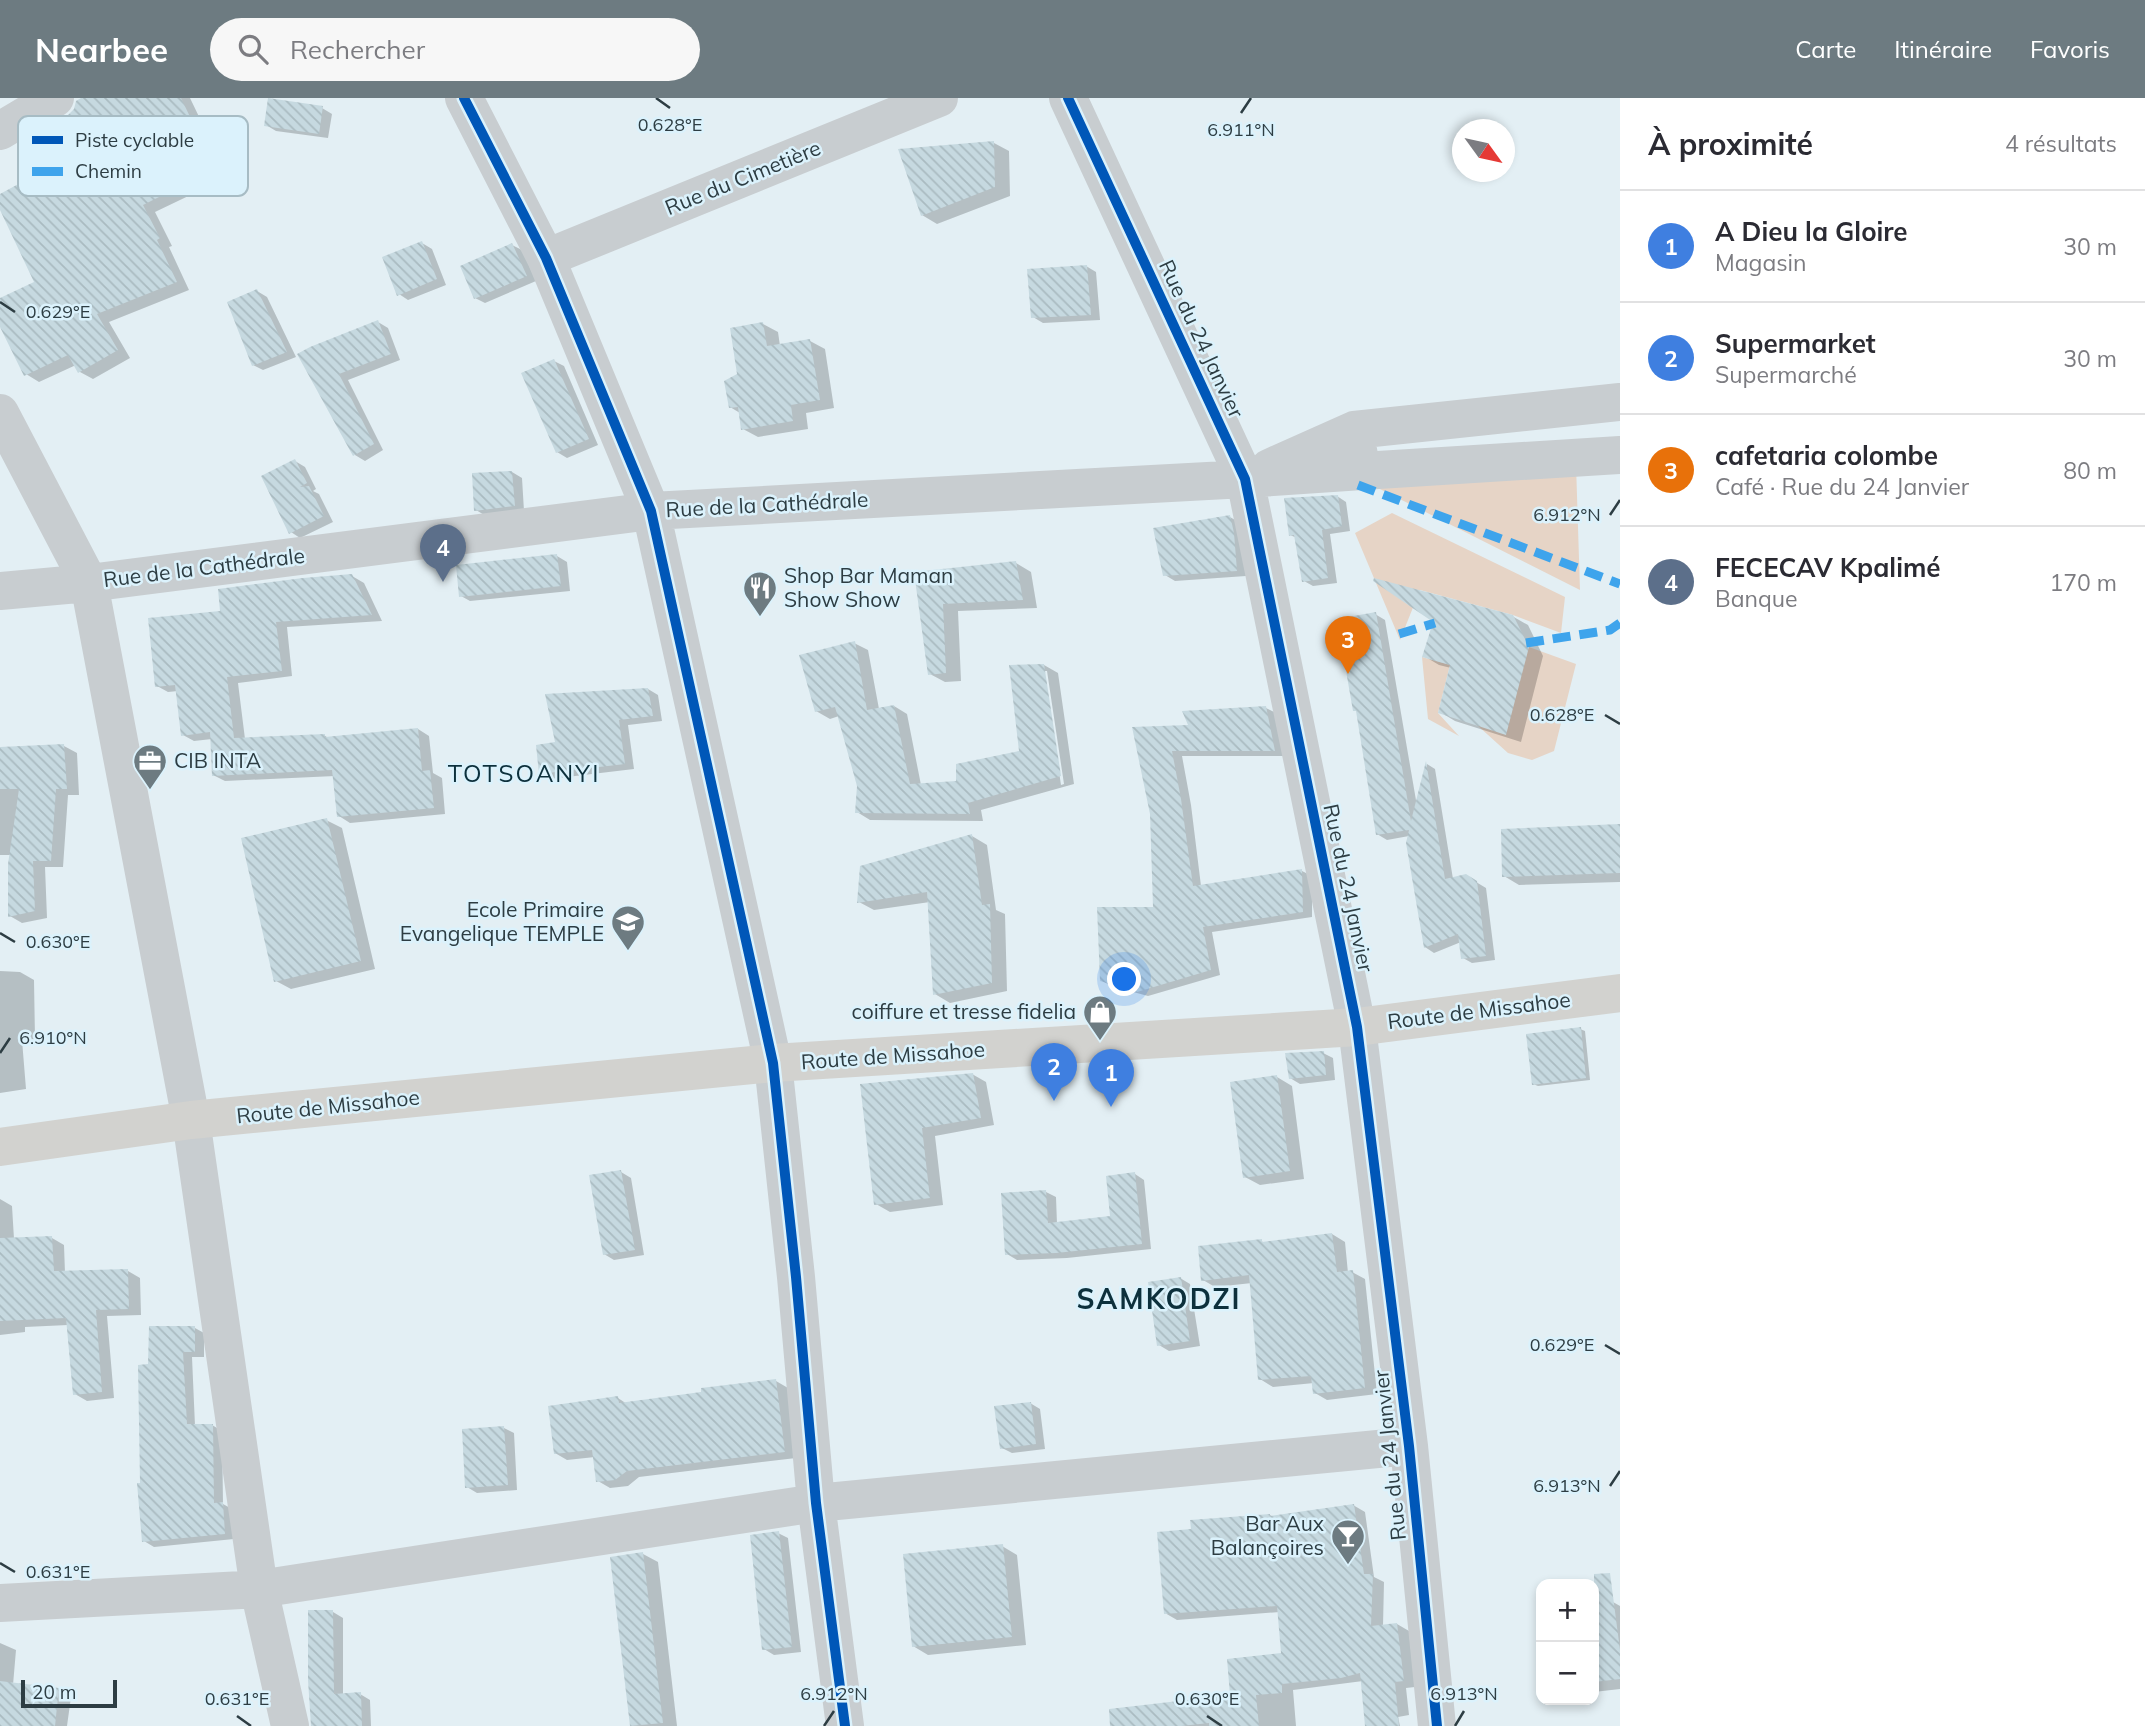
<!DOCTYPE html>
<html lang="fr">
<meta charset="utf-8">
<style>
:root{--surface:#fff;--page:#f7f7f7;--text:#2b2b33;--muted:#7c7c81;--line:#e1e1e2;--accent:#6d7b81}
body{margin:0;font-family:Mulish,sans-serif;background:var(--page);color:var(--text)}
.controls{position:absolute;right:21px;bottom:21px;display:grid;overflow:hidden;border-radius:14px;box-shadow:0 4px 10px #0003}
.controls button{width:63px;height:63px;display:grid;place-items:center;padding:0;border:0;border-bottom:2px solid var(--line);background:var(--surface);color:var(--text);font:35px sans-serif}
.compass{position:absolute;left:1452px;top:21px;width:63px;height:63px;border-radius:50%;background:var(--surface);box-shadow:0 4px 10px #0003;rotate:123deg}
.scale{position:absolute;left:21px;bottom:18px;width:96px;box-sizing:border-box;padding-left:7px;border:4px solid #2d3d43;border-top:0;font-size:19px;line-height:24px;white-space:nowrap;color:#2d3d43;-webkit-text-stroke:5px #dbf2fc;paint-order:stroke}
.you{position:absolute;left:1125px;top:882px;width:24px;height:24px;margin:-18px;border:5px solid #fff;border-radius:50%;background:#1a73e8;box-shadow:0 0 0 10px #1a73e833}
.badge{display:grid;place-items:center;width:46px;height:46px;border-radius:50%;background:var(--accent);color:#fff;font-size:23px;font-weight:700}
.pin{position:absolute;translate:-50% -58px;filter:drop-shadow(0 2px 4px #0008)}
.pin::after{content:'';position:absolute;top:37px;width:24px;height:21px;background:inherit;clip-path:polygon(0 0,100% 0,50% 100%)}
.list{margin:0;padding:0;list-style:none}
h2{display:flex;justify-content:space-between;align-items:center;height:91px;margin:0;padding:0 28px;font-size:30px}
h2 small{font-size:23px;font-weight:400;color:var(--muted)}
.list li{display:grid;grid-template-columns:46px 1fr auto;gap:21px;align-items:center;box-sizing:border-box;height:112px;padding:0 28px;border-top:2px solid var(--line)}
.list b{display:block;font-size:26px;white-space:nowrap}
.list p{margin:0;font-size:23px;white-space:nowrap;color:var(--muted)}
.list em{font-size:23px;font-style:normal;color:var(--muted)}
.icon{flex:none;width:38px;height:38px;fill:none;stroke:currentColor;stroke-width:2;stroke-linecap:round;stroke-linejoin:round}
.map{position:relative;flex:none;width:1620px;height:1628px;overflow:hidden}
header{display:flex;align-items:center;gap:42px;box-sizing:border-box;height:98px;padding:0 35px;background:var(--accent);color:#fff}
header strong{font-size:33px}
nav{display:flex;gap:38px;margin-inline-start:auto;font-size:24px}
.search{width:490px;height:63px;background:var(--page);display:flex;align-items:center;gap:18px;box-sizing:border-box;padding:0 24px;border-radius:38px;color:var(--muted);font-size:26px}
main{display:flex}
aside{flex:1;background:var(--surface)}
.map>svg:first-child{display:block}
.garden{fill:#e6d4c6}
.shadow{fill:#0003;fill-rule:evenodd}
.building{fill:url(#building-back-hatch)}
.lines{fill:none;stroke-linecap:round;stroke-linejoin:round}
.minor{stroke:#c8cdd0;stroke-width:38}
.major{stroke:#d2d2cf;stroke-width:38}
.quiet{stroke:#3ea4ec;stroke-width:9;stroke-dasharray:18 9;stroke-linecap:butt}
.cycleway-casing{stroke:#dbf2fc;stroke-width:15}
.cycleway{stroke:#0057b8;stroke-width:10}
.ticks{fill:none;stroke:#2d3d43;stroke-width:2.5}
.labels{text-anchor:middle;stroke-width:5;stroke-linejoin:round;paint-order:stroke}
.street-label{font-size:21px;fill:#2d3d43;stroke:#dbf2fc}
.poi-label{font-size:21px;fill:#2d3d43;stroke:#dbf2fc;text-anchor:end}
.quarter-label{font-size:24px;letter-spacing:2px;fill:#0d303c;stroke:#dbf2fc}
.district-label{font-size:28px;font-weight:bold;letter-spacing:2px;fill:#0d303c;stroke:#dbf2fc}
.key{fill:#dbf2fc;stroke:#a7bcc4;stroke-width:2}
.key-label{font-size:19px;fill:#2d3d43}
.ticks-label{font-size:18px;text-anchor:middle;fill:#2d3d43;stroke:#dbf2fc;stroke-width:5;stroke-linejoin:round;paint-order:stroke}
</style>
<header>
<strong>Nearbee</strong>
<div class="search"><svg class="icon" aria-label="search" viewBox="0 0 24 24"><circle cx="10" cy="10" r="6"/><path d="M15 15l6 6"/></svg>Rechercher</div>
<nav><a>Carte</a><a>Itinéraire</a><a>Favoris</a></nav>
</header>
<main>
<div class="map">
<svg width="1620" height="1628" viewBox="0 0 1620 1628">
<defs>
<pattern id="building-back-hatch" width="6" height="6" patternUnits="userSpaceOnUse" patternTransform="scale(1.75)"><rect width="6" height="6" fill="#c6d9e0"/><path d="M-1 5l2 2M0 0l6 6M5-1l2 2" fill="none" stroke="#aabbc1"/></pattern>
</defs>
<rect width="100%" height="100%" fill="#e3eff4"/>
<path class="garden" d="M1576 366 1580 492 1370 386Z
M1392 415 1565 499 1561 535 1513 517 1420 492 1400 542 1355 435Z
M1529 549 1576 566 1554 653 1532 662 1508 655 1477 627Z
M1422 559 1450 567 1438 615 1459 638 1428 621Z"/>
<path class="shadow" d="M86 0H190L228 79 155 114 172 148 169 149 189 192 109 224 130 260 93 281 80 274 76 267 39 284 26 276 0 225V202L37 184 0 108V97L71 59 68 20Z
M322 10 332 16 328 40 276 33 266 27Z
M994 45 1009 53 1010 98 937 126 922 117Z
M422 145 432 151 446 187 408 202 399 196Z
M512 147 522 152 536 183 485 205 475 200Z
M1086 168 1096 174 1100 222 1043 225 1033 219Z
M257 193 267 199 296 259 263 272 253 267Z
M378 224 388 230 400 262 348 282 383 352 365 363 355 357 300 257Z
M763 226 778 234 780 248 810 243 825 251 834 310 806 315 808 331 758 339 743 331 740 315 730 309 739 277Z
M554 263 564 268 598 347 567 360 557 354Z
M295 363 305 369 316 391 313 393 319 396 333 424 300 440 291 434Z
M512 374 522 380 524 413 486 418 476 412Z
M1337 398 1346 404 1350 433 1330 436 1337 485 1313 488 1304 483 1297 440 1290 437Z
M1230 419 1240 425 1246 478 1175 483 1165 477Z
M557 458 567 464 570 493 470 503 461 498Z
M1016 465 1031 474 1037 510 958 513 961 583 945 584 930 576 916 476Z
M352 478 364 485 382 523 287 529 292 578 238 585 245 641 324 637 328 640 418 631 429 638 433 675 442 680 445 716 350 725 339 718 335 678 225 683 213 677 212 641 194 643 183 637 178 593 168 594 157 588 222 514Z
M1375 516 1385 522 1417 708 1427 666 1435 671 1453 781 1466 778 1486 790 1495 862 1472 865 1463 860 1461 844 1434 855 1425 849 1409 738 1387 742 1377 736Z
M1512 518 1528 527 1543 558 1521 644 1455 623 1440 614 1451 570 1439 567 1424 558Z
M854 545 868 552 879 611 894 608 907 616 921 687 958 685 1021 655 1044 567 1058 575 1074 686 981 712 983 723 870 722 857 714 859 688 839 618 830 621 816 613ZM1044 573H1047L1064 686 1061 687Z
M648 591 658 597 662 623 628 627 634 671 550 681 540 675 557 645Z
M1266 610 1276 615 1284 658H1182L1191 707 1201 788 1302 773 1312 778V819L1212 834 1220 877 1148 898 1111 888 1101 882 1155 811 1152 716 1135 630 1190 629Z
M64 648 77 655 79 697H68L63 769H45L47 820 22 825 10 818 11 757H0V651Z
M326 722 342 730 375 871 291 891 276 883Z
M1620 728V784L1519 787 1504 778 1503 733Z
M972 738 987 747 996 812 1005 816 1007 893 950 905 935 896 930 804 874 812 859 804Z
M0 873 20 874 34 882 35 941 22 942 26 991 0 995Z
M1580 931 1585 933 1590 982 1538 988 1533 986Z
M1323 955 1333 960 1335 982 1300 986 1290 980Z
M972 976 986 984 994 1027 935 1038 943 1107 890 1114 876 1106 862 987Z
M1277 979 1292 988 1304 1081 1260 1087 1245 1079Z
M621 1074 631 1080 644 1157 614 1162 604 1156Z
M1135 1076 1144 1082 1151 1151 1067 1160 1017 1162 1007 1156 1046 1094 1056 1099 1057 1126 1111 1120Z
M0 1101 12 1108 14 1141 52 1140 64 1147 65 1175 128 1173 140 1180 141 1217 107 1218 114 1300 87 1303 75 1296 68 1227 25 1229V1234L0 1237Z
M1332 1136 1345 1144 1348 1175 1352 1174 1365 1181 1377 1296 1327 1302 1315 1295 1314 1285 1273 1289 1260 1281 1252 1185 1215 1189 1203 1182 1261 1143 1265 1145Z
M1180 1180 1190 1186 1200 1248 1169 1253 1159 1247Z
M195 1230 204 1235V1259H192L195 1328 212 1327 222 1333 223 1406 232 1411 234 1441 154 1449 144 1443 142 1386 150 1268Z
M776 1283 788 1290 796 1360 639 1379 628 1388 610 1390 598 1383 595 1359 567 1362 555 1355 618 1300 627 1306Z
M1030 1305 1040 1311 1045 1351 1012 1355 1002 1350Z
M504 1330 514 1335 517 1392 477 1395 467 1389Z
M1353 1407 1365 1414 1374 1479 1384 1484 1383 1528 1397 1526 1409 1533 1415 1589 1406 1590 1409 1617 1398 1619 1400 1628H1367L1363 1583 1293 1592 1296 1628H1132L1232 1598 1283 1557 1280 1514 1177 1522 1165 1515 1193 1432 1270 1417 1273 1419Z
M778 1435 788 1440 801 1554 774 1557 764 1551Z
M1002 1448 1017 1457 1026 1547 928 1557 913 1548Z
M643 1456 658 1464 677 1628H631L612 1460Z
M1613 1504 1620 1508V1591L1594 1594V1506Z
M333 1514 343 1520V1597L360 1596 370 1602 371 1628H313Z
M0 1545 16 1552 13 1587 59 1592 71 1599 67 1628H0Z"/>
<path class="building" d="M81 0H181L215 71 143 107 160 140 157 142 177 184 97 216 118 252 78 275 68 257 24 278 0 229V200L34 184 0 112V96L68 59 52 27 67 18 74 11 76 3Z
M268 0 323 8 319 36 264 28Z
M994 43 995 89 921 118 898 51Z
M422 143 437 181 397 198 382 159Z
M512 145 527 178 474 201 460 168Z
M1087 167 1091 217 1031 220 1027 171Z
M257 191 287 254 252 268 227 204Z
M378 222 391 256 339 276 374 346 353 358 297 256 310 249Z
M763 224 767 248 810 241 820 302 791 307 793 323 741 332 738 309 729 310 724 283 737 276 730 230Z
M554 261 589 341 556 355 521 275Z
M295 361 307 385 300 389 309 388 324 418 289 436 261 378Z
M512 373 515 408 474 413 472 375Z
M1338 397 1342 428 1322 432 1328 480 1302 484 1294 437 1289 438 1284 400Z
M1230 417 1234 435 1237 473 1163 478 1153 430Z
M557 456 561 488 459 499 456 467Z
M1016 463 1023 502 943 506 946 575 928 577 914 474Z
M352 476 372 517 276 524 282 573 227 579 234 640 325 636V639L418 630 422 673 430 672 434 710 337 719 332 672 212 678 210 634 181 638 175 587 155 589 148 520 220 513 218 491 303 480Z
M1374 480 1513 517 1529 549 1506 637 1438 615 1450 567 1422 559 1433 524 1373 483Z
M1376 514 1411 723 1426 663 1445 781 1466 776 1477 783 1486 858 1461 861 1458 836 1424 850 1406 745 1409 732 1376 737 1356 613H1353L1337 521Z
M855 543 867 612 894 607 910 686 956 683V666L1019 653 1009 567 1044 566 1061 678 968 705 970 716 855 715 857 688 835 609 815 614 799 557Z
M648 590 653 618 619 622 625 666 539 676 536 647 555 644 545 596Z
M1266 608 1275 653H1172L1181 701 1193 788 1302 771 1303 814 1203 829 1211 872 1137 894 1100 883 1097 809H1153L1150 716 1132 629 1188 627 1182 613Z
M64 646 67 691H56L51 763H33L35 813 8 819V766L19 691H0V649Z
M327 720 361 863 274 884 241 740Z
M1620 726V775L1502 779 1501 731Z
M972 736 982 807 990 806 992 885 933 897 927 794 857 805 860 768Z
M1581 929 1586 980 1532 987 1526 936Z
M1324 953 1326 977 1289 981 1285 955Z
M973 975 981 1020 922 1030 930 1100 874 1107 860 986Z
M1277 977 1290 1073 1243 1080 1230 984Z
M621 1072 635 1152 603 1157 589 1077Z
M1135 1074 1142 1146 1056 1155 1005 1157 1001 1095 1046 1092 1048 1125 1110 1118 1106 1078Z
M1332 1135 1337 1174 1353 1172 1365 1290 1313 1296 1311 1278 1258 1282 1249 1177 1201 1183 1198 1148 1262 1141V1144Z
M52 1138 54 1173 128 1171 129 1211 96 1212 102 1294 73 1297 66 1220 0 1223V1140Z
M1181 1179 1190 1243 1157 1248 1148 1184Z
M149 1228H195V1254H183L187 1326H213L214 1405 223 1404 225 1436 142 1444 137 1385H140L138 1267 148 1266Z
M776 1281 785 1354 627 1373 615 1382 596 1384 592 1352 554 1356 548 1308 618 1298 619 1305 701 1294V1290Z
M1031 1304 1036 1346 1000 1351 994 1308Z
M504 1328 508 1387 465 1390 462 1331Z
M1354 1406 1364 1476H1373L1371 1528 1397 1525 1404 1583 1395 1584 1399 1628H1365L1360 1575 1341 1580 1282 1586V1595L1256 1597 1259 1628H1209V1625L1181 1628H1110L1109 1611 1230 1597 1227 1561 1281 1555 1277 1508 1164 1516 1157 1434 1191 1431 1190 1422 1270 1416V1418Z
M779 1433 792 1549 762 1552 750 1437Z
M1003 1446 1012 1539 912 1549 903 1456Z
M643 1454 663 1625 630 1628 610 1459Z
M1610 1475 1620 1552V1581L1594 1584V1476Z
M308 1512H333L334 1596 361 1594 362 1628H311L308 1582Z
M0 1583 59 1590 55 1628H0Z"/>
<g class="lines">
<path class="minor" d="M464 0 546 160 651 413 773 965 796 1179 816 1405 845 1628
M1068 0 1245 381 1357 929 1409 1348 1437 1628
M0 33 55 0
M546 160 939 0
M0 315 89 485 191 1022 259 1491 290 1628
M1357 347 1362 373 1620 357
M1269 370 1354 332 1620 304
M0 493 89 485 651 413 1245 381 1362 373
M0 1505 259 1491 816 1405 1409 1348"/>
<path class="major" d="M0 1049 191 1022 773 965 1357 929 1620 895"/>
<path class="quiet" d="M1358 387 1620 486
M1399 536 1435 525
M1526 545 1610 532 1620 525"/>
<g class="cycleway-casing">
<path id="cycleway" d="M464 0 546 160 651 413 773 965 796 1179 816 1405 845 1628
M1068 0 1245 381 1357 929 1409 1348 1437 1628"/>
</g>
<use href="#cycleway" class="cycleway"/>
</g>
<path class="ticks" d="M656 0 670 10M1241 15 1251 0M0 204 15 214M1610 417 1620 402M1605 617 1620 626M0 835 15 844M0 955 10 940M1605 1247 1620 1256M1610 1388 1620 1373M0 1465 15 1474M237 1618 251 1628M1207 1618 1222 1628M824 1628 834 1613M1455 1628 1464 1613"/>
<defs>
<g id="restaurant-pin" transform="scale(1.75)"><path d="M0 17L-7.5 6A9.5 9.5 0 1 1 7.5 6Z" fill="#6d7b81" stroke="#dbf2fc"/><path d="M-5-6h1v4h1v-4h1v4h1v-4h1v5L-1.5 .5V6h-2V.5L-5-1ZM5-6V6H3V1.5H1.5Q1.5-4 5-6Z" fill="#fff"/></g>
<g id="office-pin" transform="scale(1.75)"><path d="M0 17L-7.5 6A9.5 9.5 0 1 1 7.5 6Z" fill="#6d7b81" stroke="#dbf2fc"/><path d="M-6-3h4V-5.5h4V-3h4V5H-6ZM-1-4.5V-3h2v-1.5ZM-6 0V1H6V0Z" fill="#fff"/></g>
<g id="school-pin" transform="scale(1.75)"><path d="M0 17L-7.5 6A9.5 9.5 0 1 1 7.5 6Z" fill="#6d7b81" stroke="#dbf2fc"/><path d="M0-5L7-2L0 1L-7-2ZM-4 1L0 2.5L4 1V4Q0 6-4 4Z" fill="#fff"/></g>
<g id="shop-pin" transform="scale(1.75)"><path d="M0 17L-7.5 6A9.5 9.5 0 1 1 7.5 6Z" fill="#6d7b81" stroke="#dbf2fc"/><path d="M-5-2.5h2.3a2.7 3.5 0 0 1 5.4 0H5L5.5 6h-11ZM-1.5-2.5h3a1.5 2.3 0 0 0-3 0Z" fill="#fff"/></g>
<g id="bar-pin" transform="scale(1.75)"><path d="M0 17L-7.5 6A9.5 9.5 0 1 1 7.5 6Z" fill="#6d7b81" stroke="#dbf2fc"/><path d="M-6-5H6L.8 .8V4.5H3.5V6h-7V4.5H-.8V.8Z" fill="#fff"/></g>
</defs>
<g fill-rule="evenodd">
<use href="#restaurant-pin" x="760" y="490"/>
<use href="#office-pin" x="150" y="663"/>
<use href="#school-pin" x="628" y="824"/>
<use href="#shop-pin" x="1100" y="914"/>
<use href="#bar-pin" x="1348" y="1438"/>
</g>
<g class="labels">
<g class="street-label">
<text transform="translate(743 80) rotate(-22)" y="7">Rue du Cimetière</text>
<text transform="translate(1201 241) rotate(65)" y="7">Rue du 24 Janvier</text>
<text transform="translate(767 407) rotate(-3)" y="7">Rue de la Cathédrale</text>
<text transform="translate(204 470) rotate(-7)" y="7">Rue de la Cathédrale</text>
<text transform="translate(1348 790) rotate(78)" y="7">Rue du 24 Janvier</text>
<text transform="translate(1479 913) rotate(-7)" y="7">Route de Missahoe</text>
<text transform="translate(893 958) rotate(-4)" y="7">Route de Missahoe</text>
<text transform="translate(328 1009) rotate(-6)" y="7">Route de Missahoe</text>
<text transform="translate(1390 1357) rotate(-96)" y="7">Rue du 24 Janvier</text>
</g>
<g class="poi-label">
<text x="784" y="485" text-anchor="start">Shop Bar Maman<tspan x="784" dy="24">Show Show</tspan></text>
<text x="174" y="670" text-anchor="start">CIB INTA</text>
<text x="604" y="819">Ecole Primaire<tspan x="604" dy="24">Evangelique TEMPLE</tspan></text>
<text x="1076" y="921">coiffure et tresse fidelia</text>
<text x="1324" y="1433">Bar Aux<tspan x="1324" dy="24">Balançoires</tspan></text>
</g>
<g class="quarter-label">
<text x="524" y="684">TOTSOANYI</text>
</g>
<g class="district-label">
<text x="1159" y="1211">SAMKODZI</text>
</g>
</g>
<rect x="18" y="18" width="230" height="80" rx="10" class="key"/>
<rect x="32" y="38" width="31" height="8" fill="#0057b8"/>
<rect x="32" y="69" width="31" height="9" fill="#3ea4ec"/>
<g class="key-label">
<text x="75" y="49">Piste cyclable</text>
<text x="75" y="80">Chemin</text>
</g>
<g class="ticks-label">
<text x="670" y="33">0.628°E</text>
<text x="1241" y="38">6.911°N</text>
<text x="58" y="220">0.629°E</text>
<text x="1567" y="423">6.912°N</text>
<text x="1562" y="623">0.628°E</text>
<text x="58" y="850">0.630°E</text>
<text x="53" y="946">6.910°N</text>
<text x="1562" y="1253">0.629°E</text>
<text x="1567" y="1394">6.913°N</text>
<text x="58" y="1480">0.631°E</text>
<text x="834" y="1602">6.912°N</text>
<text x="1464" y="1602">6.913°N</text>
<text x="237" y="1607">0.631°E</text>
<text x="1207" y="1607">0.630°E</text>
</g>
</svg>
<div class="controls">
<button>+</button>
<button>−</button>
</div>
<svg class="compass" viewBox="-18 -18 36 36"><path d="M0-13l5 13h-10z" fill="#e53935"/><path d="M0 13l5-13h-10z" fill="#7c7c81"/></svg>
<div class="scale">20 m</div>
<div class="you"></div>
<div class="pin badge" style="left:1111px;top:1009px;background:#3f7fe0">1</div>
<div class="pin badge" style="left:1054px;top:1003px;background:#3f7fe0">2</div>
<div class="pin badge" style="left:1348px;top:576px;background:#e8710a">3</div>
<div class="pin badge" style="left:443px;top:484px;background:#5c6f8a">4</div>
</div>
<aside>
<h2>À proximité<small>4 résultats</small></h2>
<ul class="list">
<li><span class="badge" style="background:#3f7fe0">1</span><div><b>A Dieu la Gloire</b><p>Magasin</p></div><em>30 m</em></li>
<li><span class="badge" style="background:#3f7fe0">2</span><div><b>Supermarket</b><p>Supermarché</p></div><em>30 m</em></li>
<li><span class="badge" style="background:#e8710a">3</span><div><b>cafetaria colombe</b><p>Café · Rue du 24 Janvier</p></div><em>80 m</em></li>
<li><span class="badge" style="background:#5c6f8a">4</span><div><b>FECECAV Kpalimé</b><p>Banque</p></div><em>170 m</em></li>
</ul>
</aside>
</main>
